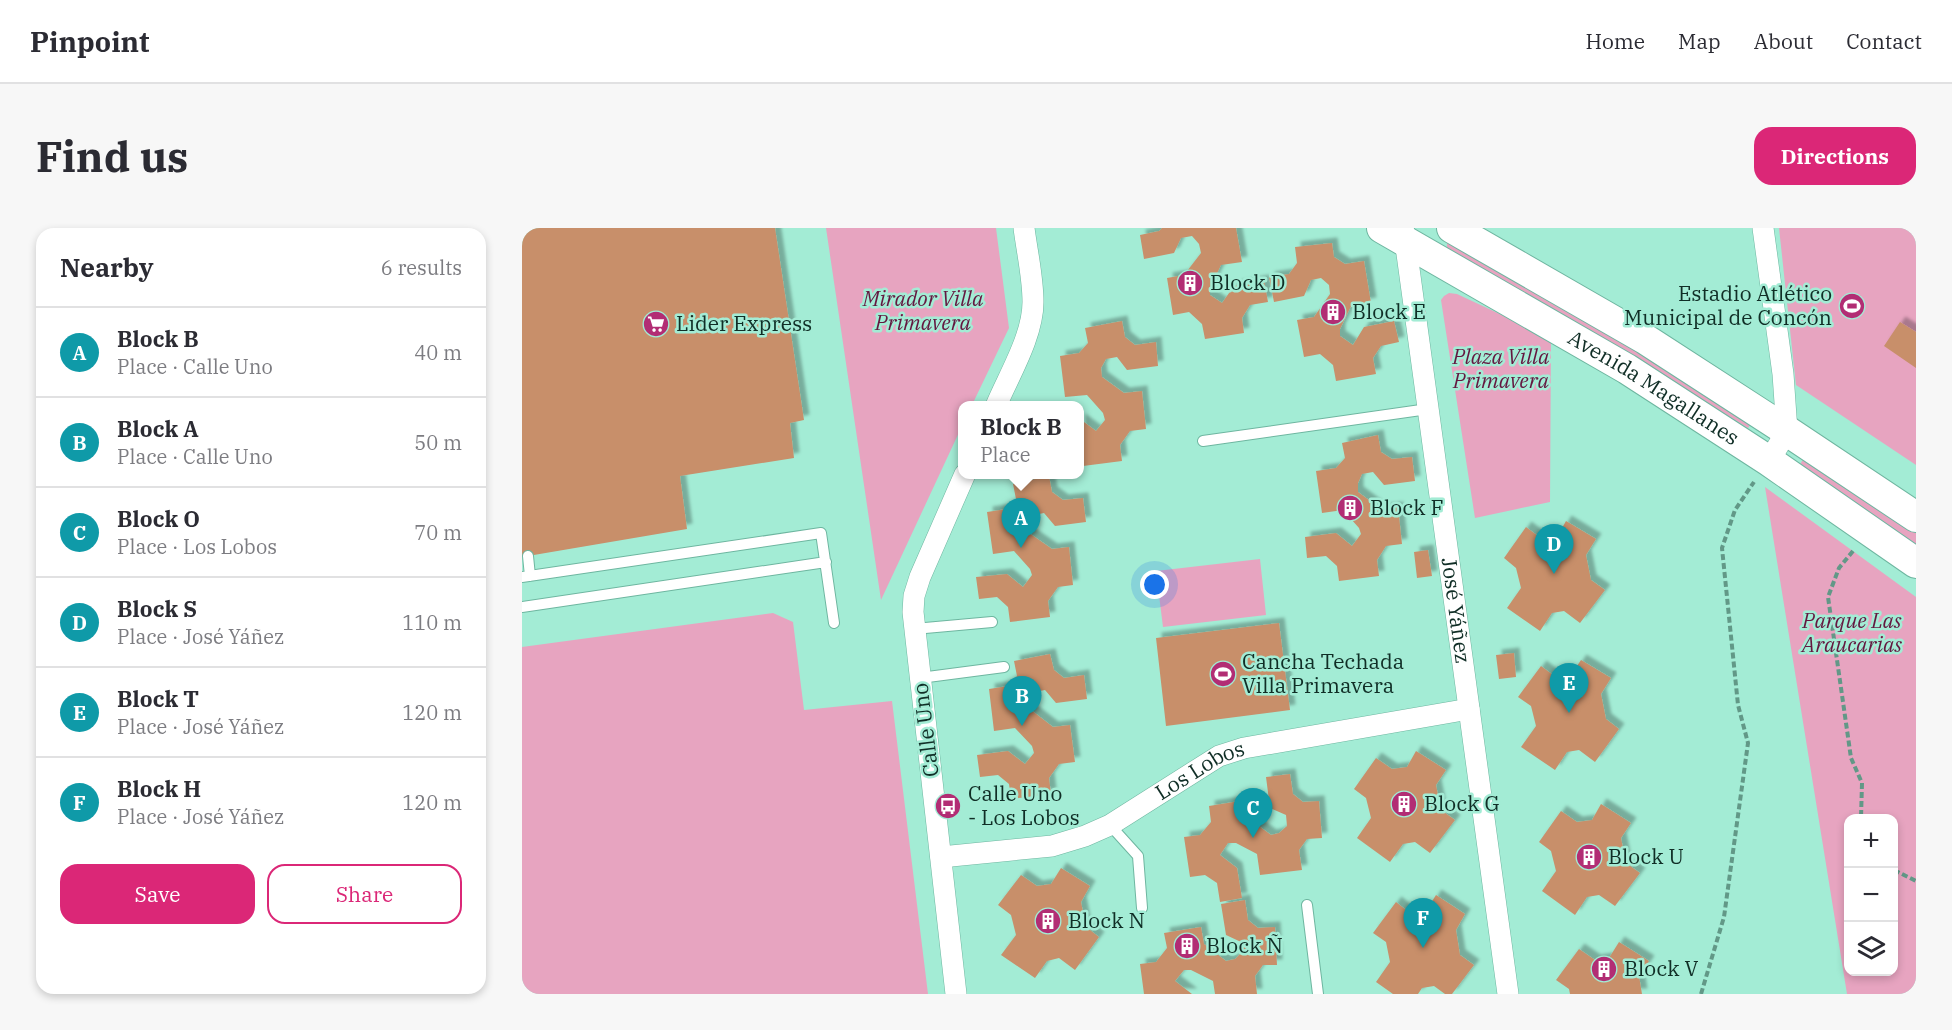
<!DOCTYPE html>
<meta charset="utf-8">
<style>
:root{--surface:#fff;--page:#f7f7f7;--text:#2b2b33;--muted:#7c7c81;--line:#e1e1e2;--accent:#db2777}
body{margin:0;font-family:"IBM Plex Serif",serif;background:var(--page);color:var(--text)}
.controls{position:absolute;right:18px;bottom:18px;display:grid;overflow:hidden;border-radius:12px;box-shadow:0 3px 9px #0003}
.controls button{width:54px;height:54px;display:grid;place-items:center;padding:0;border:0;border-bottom:2px solid var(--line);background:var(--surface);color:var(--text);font:30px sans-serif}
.you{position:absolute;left:633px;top:357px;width:21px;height:21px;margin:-15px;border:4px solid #fff;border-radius:50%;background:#1a73e8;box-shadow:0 0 0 9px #1a73e833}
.badge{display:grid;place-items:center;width:39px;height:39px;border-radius:50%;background:var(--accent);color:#fff;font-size:20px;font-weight:700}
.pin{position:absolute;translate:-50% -50px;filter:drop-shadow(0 2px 3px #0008)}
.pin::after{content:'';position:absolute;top:32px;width:21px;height:18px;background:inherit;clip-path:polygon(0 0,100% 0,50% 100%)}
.popup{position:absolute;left:436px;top:173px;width:126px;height:78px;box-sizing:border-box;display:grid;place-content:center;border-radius:12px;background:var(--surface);filter:drop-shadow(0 2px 4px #0005);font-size:20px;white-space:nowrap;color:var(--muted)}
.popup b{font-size:22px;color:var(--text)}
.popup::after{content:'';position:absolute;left:50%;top:100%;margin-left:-12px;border:12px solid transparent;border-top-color:var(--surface)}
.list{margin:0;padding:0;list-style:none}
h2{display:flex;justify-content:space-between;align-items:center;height:78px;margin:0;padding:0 24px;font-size:26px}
h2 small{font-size:20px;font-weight:400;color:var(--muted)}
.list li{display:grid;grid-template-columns:39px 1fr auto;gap:18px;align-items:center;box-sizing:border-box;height:90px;padding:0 24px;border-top:2px solid var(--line)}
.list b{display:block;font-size:22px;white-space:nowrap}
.list p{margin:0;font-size:20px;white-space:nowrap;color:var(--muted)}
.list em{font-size:20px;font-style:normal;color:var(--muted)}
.actions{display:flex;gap:12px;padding:18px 24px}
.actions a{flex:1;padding:14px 0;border:2px solid var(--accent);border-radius:18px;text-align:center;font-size:21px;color:var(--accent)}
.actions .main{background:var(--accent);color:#fff}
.icon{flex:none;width:33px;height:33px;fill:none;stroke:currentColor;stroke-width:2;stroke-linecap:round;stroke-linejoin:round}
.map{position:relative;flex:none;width:1394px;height:766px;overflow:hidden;border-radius:18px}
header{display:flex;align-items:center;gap:36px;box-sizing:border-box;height:84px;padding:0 30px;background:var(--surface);border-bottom:2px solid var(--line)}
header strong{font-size:28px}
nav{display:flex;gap:33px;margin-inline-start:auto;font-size:21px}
.intro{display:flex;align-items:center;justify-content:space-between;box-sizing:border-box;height:144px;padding:0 36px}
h1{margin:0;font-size:42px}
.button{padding:15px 27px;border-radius:18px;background:var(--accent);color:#fff;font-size:21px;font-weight:700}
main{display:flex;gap:36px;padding:0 36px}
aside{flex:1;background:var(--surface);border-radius:18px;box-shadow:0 3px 9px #0003}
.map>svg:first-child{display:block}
.green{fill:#e7a4c0;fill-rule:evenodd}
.building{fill:#c88f6b;filter:url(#shadow)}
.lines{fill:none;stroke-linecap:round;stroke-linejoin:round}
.service-casing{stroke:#6eb6a0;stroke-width:12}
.minor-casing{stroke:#6eb6a0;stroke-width:22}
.secondary-casing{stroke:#6eb6a0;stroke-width:32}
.path{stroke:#629887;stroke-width:4;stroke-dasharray:6 3;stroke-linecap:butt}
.service{stroke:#fff;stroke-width:10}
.minor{stroke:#fff;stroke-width:21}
.secondary{stroke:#fff;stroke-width:30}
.labels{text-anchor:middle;stroke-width:5;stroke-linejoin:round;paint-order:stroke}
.poi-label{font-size:21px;fill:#102e26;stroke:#a3ecd5;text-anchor:start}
.park-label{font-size:21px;font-style:italic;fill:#641840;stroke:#a3ecd5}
.street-label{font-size:21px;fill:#102e26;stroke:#a3ecd5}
</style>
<header>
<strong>Pinpoint</strong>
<nav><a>Home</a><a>Map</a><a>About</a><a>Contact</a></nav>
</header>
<div class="intro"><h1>Find us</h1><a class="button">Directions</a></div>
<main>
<aside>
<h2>Nearby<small>6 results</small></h2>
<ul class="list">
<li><span class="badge" style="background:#0f9aa8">A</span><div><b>Block B</b><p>Place · Calle Uno</p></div><em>40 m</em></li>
<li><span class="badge" style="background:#0f9aa8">B</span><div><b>Block A</b><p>Place · Calle Uno</p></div><em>50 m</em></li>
<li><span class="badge" style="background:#0f9aa8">C</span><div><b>Block O</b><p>Place · Los Lobos</p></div><em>70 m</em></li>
<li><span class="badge" style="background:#0f9aa8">D</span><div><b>Block S</b><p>Place · José Yáñez</p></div><em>110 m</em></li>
<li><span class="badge" style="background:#0f9aa8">E</span><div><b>Block T</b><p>Place · José Yáñez</p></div><em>120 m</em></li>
<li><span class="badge" style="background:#0f9aa8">F</span><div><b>Block H</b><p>Place · José Yáñez</p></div><em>120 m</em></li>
</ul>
<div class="actions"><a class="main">Save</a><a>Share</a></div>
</aside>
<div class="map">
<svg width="1394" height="766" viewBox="0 0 1394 766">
<defs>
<filter id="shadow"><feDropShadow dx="5.5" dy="-5.5" stdDeviation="1.5" flood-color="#0004"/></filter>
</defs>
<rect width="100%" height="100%" fill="#a3ecd5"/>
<path class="green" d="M304 0H474L487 100 450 177 440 178V198L359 372Z
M1257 0H1394V237L1274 157Z
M925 12 1232 192 1226 200 1045 91 925 26Z
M927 65 935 66 1029 110 1028 274 953 290 919 72 922 68Z
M1283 228 1394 300V323L1276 240Z
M1243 259 1394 369V766H1325ZM1326 590H1372V744H1326Z
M738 331 744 387 641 399 634 343Z
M251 385 271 394 282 482 370 473 406 766H0V419Z"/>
<path class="building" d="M0 0H253L282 192 268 195 272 230 158 248 165 301 0 329Z
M640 0H714L720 34 699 37 688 60V67L700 75 712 58 742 52 746 74 728 77 720 90 722 105 683 111 680 96 667 84 651 87 645 50 662 47 679 25 677 16 670 8 659 10 652 25 622 31 618 7 637 3Z
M810 15 812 29 823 36 842 33 849 75 829 78 818 101V108L831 117 842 99 872 93 877 114 859 118 851 130 854 146 814 153 811 137 798 126 782 129 775 92 792 89 808 66 807 57 799 50 789 52 782 68 752 74 747 49 767 46 775 35 773 19Z
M600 93 603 109 613 117 634 114 636 138 605 142 595 129 584 131 579 140 580 149 602 165 620 163 624 201 608 203 598 217 600 233 561 238 558 222V191L574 203 583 192 581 185 565 167 543 169 538 128 557 125 566 115 563 100Z
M1378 94 1394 104V140L1362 118Z
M856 207 859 224 870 231 890 229 893 253 862 257 851 244 840 246 836 255V264L859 281 876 279 880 316 864 318 855 332 857 348 817 353 815 338 804 328 785 330 783 309 814 305 830 318 839 306 837 300 821 282 800 285 794 243 814 240 823 230 820 215Z
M527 248 530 264 541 272 561 270 564 294 533 298 522 285 512 287 506 296 507 305 530 321 547 319 551 357 536 359 526 373 528 389 488 394 486 379 475 369 457 371 454 349 485 346 501 359 510 347 508 341 492 323 471 326 465 284 485 281 494 271 491 256Z
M1044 293 1074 311 1064 327 1069 352 1083 362 1058 395 1042 383 1030 385 1018 403 985 380 999 360 994 340 982 330 1004 299 1020 311 1035 309Z
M906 322 910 348 895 350 892 324Z
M757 395 768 482 644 498 634 410Z
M992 425 994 449 977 451 974 427Z
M528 426 532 442 542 450 562 447 565 471 534 475 523 462 513 464 508 473 509 482 531 499 548 497 553 534 537 536 527 550 529 566 489 571 487 556 476 547 458 549 455 527 486 523 503 536 512 525 510 518 493 500 472 503 467 461 486 458 495 448 492 433Z
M1059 432 1089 450 1079 466 1084 491 1097 501 1073 534 1057 522 1045 524 1033 542 999 519 1014 498 1009 478 996 469 1019 438 1035 450 1049 447Z
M894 523 924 542 914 557 919 582 933 592 908 625 893 614 881 616 868 634 835 610 849 590 844 570 832 561 854 530 870 541 885 539Z
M768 546 771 566 781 574 797 573 800 610 785 611 777 622 780 642 738 647 735 626 714 615H706L698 627 715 640 720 670 698 674 695 655 683 647 668 649 662 609 678 607 689 594 687 578 724 572 726 590 749 607 757 605 765 598 764 587 748 580 744 549Z
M1079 576 1109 595 1099 610 1104 635 1118 645 1093 678 1077 667 1065 669 1053 687 1020 663 1034 643 1029 623 1017 614 1039 583 1055 594 1070 592Z
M539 640 568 658 559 674 564 699 577 709 553 742 537 730 525 733 513 750 479 727 494 707 489 687 476 677 499 647 515 658 529 656Z
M914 667 943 686 934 702 938 727 952 737 930 766H923L912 758 900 760 896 766H871L854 754 868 734 864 714 851 705 874 674 889 686 904 683Z
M723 672 726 692 736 700 753 699 755 737H741L733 748 735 766H693L691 753 669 742H662L653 753 670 766H622L618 736 634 734 645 720 642 705 679 699 682 716 704 733 713 731 720 724 719 714 704 707 699 676Z
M1097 714 1127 733 1117 748 1120 766H1048L1047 761 1034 752 1057 721 1073 732 1087 730Z"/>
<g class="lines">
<g class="service-casing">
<path id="service" d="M681 213 906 181
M6 328 8 348
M0 349 299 305 312 395
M0 379 304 334
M392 401 470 394
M398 450 482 439
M588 597 616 628 620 680
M785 677 796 766"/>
</g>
<g class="minor-casing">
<g id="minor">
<path d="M1241 0 1261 146 1265 203 1247 233"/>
<path id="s1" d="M882 4 986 766"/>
<path d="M474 178C487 147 511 108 511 74 511 49 505 24 502 0"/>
<path id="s2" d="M419 629 530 618 563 608 588 597 697 528 722 520 947 481"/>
<path d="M434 766 391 384 392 368 398 349 443 246"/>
</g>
</g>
<g class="secondary-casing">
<g id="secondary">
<path id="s3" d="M860 0 1105 141 1247 233 1394 335"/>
<path d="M930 0 1123 111 1265 203 1394 289"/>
</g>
</g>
<path class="path" d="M1331 323 1317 340 1306 369 1329 530 1340 555 1339 590
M1372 642 1394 653
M1179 766 1202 689 1226 515 1216 477 1200 320 1213 282 1232 254"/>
<use href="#service" class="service"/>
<use href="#minor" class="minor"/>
<use href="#secondary" class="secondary"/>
</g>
<defs>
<g id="building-disc" transform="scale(1.35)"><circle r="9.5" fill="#b22d74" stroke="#a3ecd5"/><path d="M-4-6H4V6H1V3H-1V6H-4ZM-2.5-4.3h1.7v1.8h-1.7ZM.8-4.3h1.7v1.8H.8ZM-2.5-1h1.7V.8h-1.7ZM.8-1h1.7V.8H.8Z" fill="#fff"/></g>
<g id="stadium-disc" transform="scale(1.35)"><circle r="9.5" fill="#b22d74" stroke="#a3ecd5"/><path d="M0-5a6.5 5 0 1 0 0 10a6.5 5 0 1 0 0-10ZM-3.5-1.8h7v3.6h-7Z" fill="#fff"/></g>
<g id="supermarket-disc" transform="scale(1.35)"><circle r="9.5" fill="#b22d74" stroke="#a3ecd5"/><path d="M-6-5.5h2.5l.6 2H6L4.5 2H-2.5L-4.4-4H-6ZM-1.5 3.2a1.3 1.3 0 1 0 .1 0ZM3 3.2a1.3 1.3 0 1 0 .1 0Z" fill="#fff"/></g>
<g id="bus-disc" transform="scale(1.35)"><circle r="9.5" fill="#b22d74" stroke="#a3ecd5"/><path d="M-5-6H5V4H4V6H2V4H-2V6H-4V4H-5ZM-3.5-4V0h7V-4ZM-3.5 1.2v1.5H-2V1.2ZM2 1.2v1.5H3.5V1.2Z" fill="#fff"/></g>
</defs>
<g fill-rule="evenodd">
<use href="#building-disc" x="668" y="55"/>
<use href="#stadium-disc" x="1330" y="78"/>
<use href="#building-disc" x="811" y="84"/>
<use href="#supermarket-disc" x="134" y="96"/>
<use href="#building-disc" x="828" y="280"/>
<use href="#stadium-disc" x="701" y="446"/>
<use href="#building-disc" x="882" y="576"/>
<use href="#bus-disc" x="426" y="578"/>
<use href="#building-disc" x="1067" y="629"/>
<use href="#building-disc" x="526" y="693"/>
<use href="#building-disc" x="665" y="718"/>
<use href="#building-disc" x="1082" y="741"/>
</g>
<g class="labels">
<g class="poi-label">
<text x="688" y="62">Block D</text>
<text x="1310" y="73" text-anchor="end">Estadio Atlético<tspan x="1310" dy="24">Municipal de Concón</tspan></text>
<text x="830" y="91">Block E</text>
<text x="154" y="103">Lider Express</text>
<text x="848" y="287">Block F</text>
<text x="720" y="441">Cancha Techada<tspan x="720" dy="24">Villa Primavera</tspan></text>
<text x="446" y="573">Calle Uno<tspan x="446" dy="24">- Los Lobos</tspan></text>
<text x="902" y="583">Block G</text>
<text x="1086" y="636">Block U</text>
<text x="546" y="700">Block N</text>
<text x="684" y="725">Block Ñ</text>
<text x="1102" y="748">Block V</text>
</g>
<g class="park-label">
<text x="401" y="78">Mirador Villa<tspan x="401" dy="24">Primavera</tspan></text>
<text x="979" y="136">Plaza Villa<tspan x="979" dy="24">Primavera</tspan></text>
<text x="1330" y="400">Parque Las<tspan x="1330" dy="24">Araucarias</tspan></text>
</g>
<g class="street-label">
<text dy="7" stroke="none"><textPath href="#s3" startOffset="315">Avenida Magallanes</textPath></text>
<text dy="7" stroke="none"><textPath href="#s1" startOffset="382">José Yáñez</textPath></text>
<text transform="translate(404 502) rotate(-97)" y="7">Calle Uno</text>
<text dy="7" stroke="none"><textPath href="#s2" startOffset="279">Los Lobos</textPath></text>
</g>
</g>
</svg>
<div class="controls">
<button>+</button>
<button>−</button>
<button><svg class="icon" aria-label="layers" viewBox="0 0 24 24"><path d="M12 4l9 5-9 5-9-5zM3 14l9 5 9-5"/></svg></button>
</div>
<div class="you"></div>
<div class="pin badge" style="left:499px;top:320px;background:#0f9aa8">A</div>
<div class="popup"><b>Block B</b>Place</div>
<div class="pin badge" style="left:500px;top:498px;background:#0f9aa8">B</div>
<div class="pin badge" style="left:731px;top:610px;background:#0f9aa8">C</div>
<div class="pin badge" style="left:1032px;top:346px;background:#0f9aa8">D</div>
<div class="pin badge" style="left:1047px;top:485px;background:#0f9aa8">E</div>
<div class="pin badge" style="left:901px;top:720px;background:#0f9aa8">F</div>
</div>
</main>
